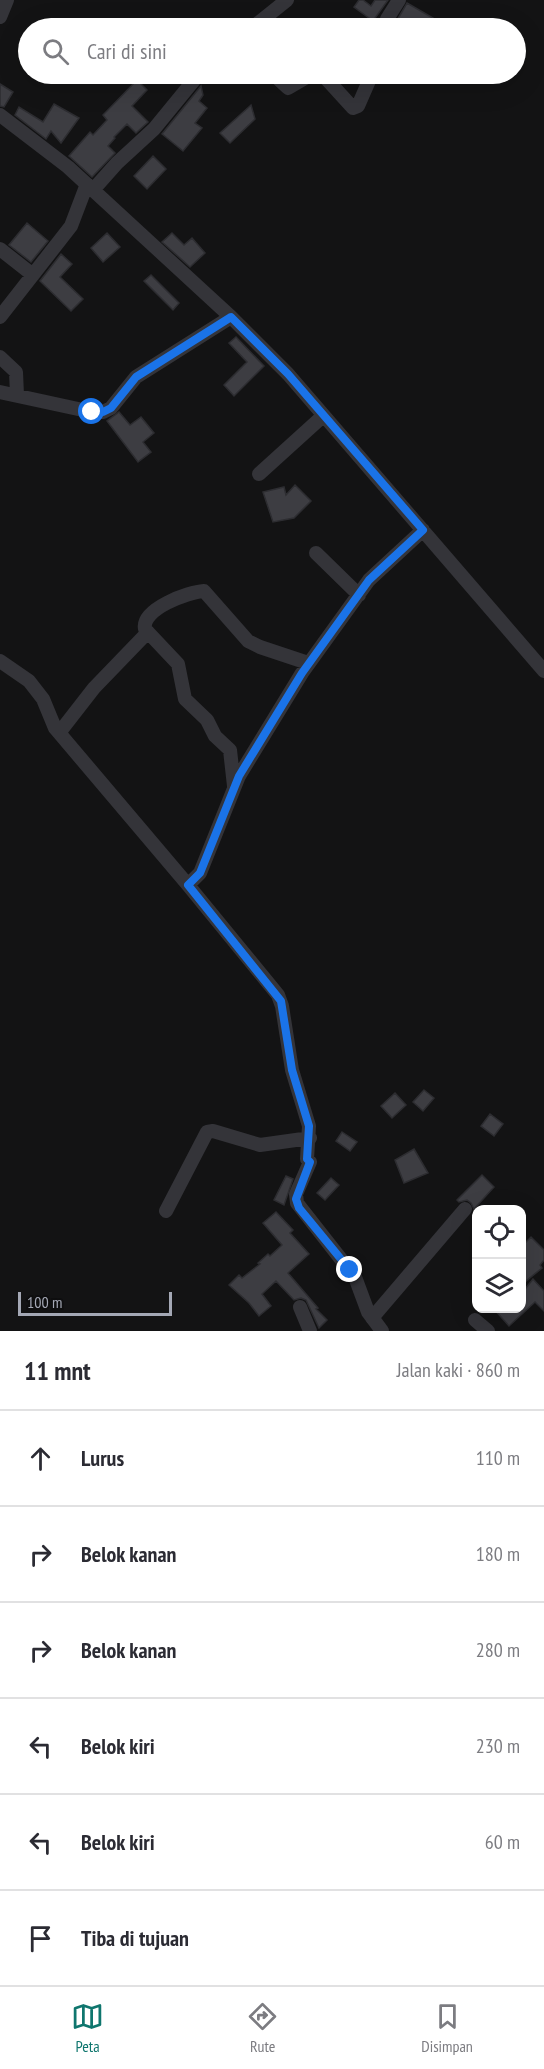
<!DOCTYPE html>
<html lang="id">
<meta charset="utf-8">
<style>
:root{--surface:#fff;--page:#f7f7f7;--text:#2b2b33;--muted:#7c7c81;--line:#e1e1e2;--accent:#0f766e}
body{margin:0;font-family:"PT Sans Narrow",sans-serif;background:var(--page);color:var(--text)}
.controls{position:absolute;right:18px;bottom:18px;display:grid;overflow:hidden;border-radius:12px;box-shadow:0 6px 24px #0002}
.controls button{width:54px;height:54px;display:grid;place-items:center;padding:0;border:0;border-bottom:2px solid var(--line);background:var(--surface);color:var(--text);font:30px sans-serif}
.scale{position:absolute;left:18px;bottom:15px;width:154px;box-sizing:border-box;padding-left:6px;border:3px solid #a4a8b5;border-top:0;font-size:16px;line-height:21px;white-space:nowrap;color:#a4a8b5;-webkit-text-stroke:4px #0e0e0f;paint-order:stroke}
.stop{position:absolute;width:18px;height:18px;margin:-14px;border:4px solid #1a73e8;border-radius:50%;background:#fff}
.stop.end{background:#1a73e8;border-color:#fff;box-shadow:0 2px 6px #0008}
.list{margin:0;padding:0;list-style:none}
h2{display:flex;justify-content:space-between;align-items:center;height:78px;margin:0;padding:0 24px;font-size:26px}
h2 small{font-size:20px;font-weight:400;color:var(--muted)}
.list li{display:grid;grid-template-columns:39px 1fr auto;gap:18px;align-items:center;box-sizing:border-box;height:96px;padding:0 24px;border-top:2px solid var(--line)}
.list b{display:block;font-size:22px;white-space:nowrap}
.list em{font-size:20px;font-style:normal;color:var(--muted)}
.icon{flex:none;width:33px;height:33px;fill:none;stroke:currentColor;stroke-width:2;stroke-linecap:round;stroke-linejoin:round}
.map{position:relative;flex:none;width:544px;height:1331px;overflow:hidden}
.search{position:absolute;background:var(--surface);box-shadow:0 6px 24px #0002;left:18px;right:18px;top:18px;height:66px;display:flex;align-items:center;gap:15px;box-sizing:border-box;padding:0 21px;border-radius:33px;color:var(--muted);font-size:22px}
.sheet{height:654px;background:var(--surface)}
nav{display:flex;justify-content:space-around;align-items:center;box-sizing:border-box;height:84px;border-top:2px solid var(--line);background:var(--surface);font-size:16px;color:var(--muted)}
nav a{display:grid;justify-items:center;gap:3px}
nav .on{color:var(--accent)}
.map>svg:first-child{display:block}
.building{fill:#3d3d42;stroke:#2d2d31;stroke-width:1.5}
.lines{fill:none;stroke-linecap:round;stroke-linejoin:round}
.minor{stroke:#343439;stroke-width:14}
.route{stroke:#1a73e8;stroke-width:8}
</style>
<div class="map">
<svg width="544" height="1331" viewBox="0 0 544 1331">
<rect width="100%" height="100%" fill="#131314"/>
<path class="building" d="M359 0H363L371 6 375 0H388L373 21 354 7Z
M407 3 433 18 427 28H395L396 22Z
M137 80 147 90 132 106 148 122 136 133 127 124 114 137 115 138 108 146 115 153 92 177 69 156 90 132 93 135 107 120 103 115Z
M0 84 13 92 4 107 0 106Z
M201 86 203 95 199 101 207 108 195 123 202 128 183 151 162 134Z
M54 104 79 118 61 143 51 131 46 139 15 115 19 107 43 122Z
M251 105 255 119 230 143 220 133Z
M153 156 166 169 147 189 134 176Z
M27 223 48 241 31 262 9 245Z
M107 233 120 247 103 262 91 248Z
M172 233 184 245 192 238 205 253 190 267 162 242Z
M61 254 72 264 60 277 83 299 71 311 40 281Z
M151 275 179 303 173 310 144 281Z
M236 337 264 366 234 396 224 385 247 362 229 343Z
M119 412 130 425 141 417 154 433 143 442 151 452 138 462 107 421Z
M295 485 311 501 294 518 273 522 263 492 284 487 286 495Z
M424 1090 434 1098 423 1111 413 1102Z
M395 1093 406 1105 392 1118 381 1106Z
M490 1114 503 1124 494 1136 481 1126Z
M342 1132 357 1142 350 1151 336 1141Z
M414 1149 428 1173 404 1183 395 1160Z
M482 1175 494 1187 474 1209 471 1203 467 1200 459 1202 457 1200Z
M286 1176 293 1179 284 1205 274 1200Z
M331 1178 339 1185 325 1200 317 1193Z
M276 1212 293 1230 290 1233 309 1254 288 1273 318 1308 316 1309 327 1320 319 1328 306 1300 301 1298 294 1300 276 1281 262 1294 271 1306 259 1316 249 1303 229 1285 239 1275 242 1278 260 1264 258 1263 268 1254 270 1256 282 1245 263 1223Z
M531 1237 544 1250V1260L540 1265 542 1268 526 1281 522 1274V1246Z
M533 1279 544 1291V1311L535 1302 509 1326 493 1308H522V1293Z"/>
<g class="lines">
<path class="minor" d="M0 17 7 0
M252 28 287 0
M386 28 387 19 399 0
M273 74 288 88 312 74
M322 74 353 108 358 106 372 74
M0 115 68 167 231 317 288 374 544 671
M93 190 117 163 154 129 199 74
M0 249 33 275
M0 317 71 226 87 184
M0 357 16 372 17 395
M0 392 92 412H103L111 408 136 377 231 317
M259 474 323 416
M316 553 359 595
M0 661 29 681 43 699 55 728 188 885 278 995 282 1006 292 1070 309 1126 307 1159 310 1162 296 1194 297 1203 355 1277 368 1312 382 1331
M59 733 94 688 148 632
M234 786 230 750 215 736 207 720 185 699 178 664 145 629C141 609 188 592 204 591L248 641 260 647 308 663
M188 885 200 873 239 776 302 673 369 580 423 530
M166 1211 207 1132 213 1131 260 1145 310 1138
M300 1307 310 1331
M372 1318 465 1209
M475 1320 488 1331"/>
</g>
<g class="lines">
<path class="route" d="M92 412H103L111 408 136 377 231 317 288 374 423 530 369 580 302 673 239 776 200 873 188 885 281 1001 292 1070 309 1126 307 1159 310 1162 296 1199 299 1208 350 1270"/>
</g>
</svg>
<div class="controls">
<button><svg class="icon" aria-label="locate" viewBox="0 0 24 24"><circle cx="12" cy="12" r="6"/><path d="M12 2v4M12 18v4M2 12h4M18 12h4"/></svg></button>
<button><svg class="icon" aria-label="layers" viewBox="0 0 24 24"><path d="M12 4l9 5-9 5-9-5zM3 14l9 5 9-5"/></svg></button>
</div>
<div class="scale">100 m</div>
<div class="stop" style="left:92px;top:412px"></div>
<div class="stop end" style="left:350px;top:1270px"></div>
<div class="search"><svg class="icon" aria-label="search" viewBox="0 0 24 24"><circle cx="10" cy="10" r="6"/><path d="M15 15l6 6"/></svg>Cari di sini</div>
</div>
<section class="sheet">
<h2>11 mnt<small>Jalan kaki · 860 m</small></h2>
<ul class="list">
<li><svg class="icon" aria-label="ahead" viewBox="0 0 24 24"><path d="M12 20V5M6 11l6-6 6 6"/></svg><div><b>Lurus</b></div><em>110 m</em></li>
<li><svg class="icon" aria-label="right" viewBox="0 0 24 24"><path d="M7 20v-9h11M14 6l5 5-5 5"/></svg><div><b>Belok kanan</b></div><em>180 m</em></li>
<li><svg class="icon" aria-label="right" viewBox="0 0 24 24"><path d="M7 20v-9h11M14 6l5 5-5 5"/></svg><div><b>Belok kanan</b></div><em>280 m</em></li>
<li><svg class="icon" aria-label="left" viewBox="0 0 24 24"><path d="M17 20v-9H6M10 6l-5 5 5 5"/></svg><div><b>Belok kiri</b></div><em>230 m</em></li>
<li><svg class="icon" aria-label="left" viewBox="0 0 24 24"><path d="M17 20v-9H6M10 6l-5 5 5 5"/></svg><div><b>Belok kiri</b></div><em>60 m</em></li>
<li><svg class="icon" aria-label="arrive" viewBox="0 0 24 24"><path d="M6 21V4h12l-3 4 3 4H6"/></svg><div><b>Tiba di tujuan</b></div></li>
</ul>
</section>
<nav>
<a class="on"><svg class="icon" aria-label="map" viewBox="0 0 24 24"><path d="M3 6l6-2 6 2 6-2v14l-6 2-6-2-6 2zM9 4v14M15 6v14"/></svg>Peta</a>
<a><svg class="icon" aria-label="directions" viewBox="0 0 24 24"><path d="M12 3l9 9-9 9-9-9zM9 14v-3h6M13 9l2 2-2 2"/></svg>Rute</a>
<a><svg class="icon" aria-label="saved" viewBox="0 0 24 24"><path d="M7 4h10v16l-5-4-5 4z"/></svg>Disimpan</a>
</nav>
